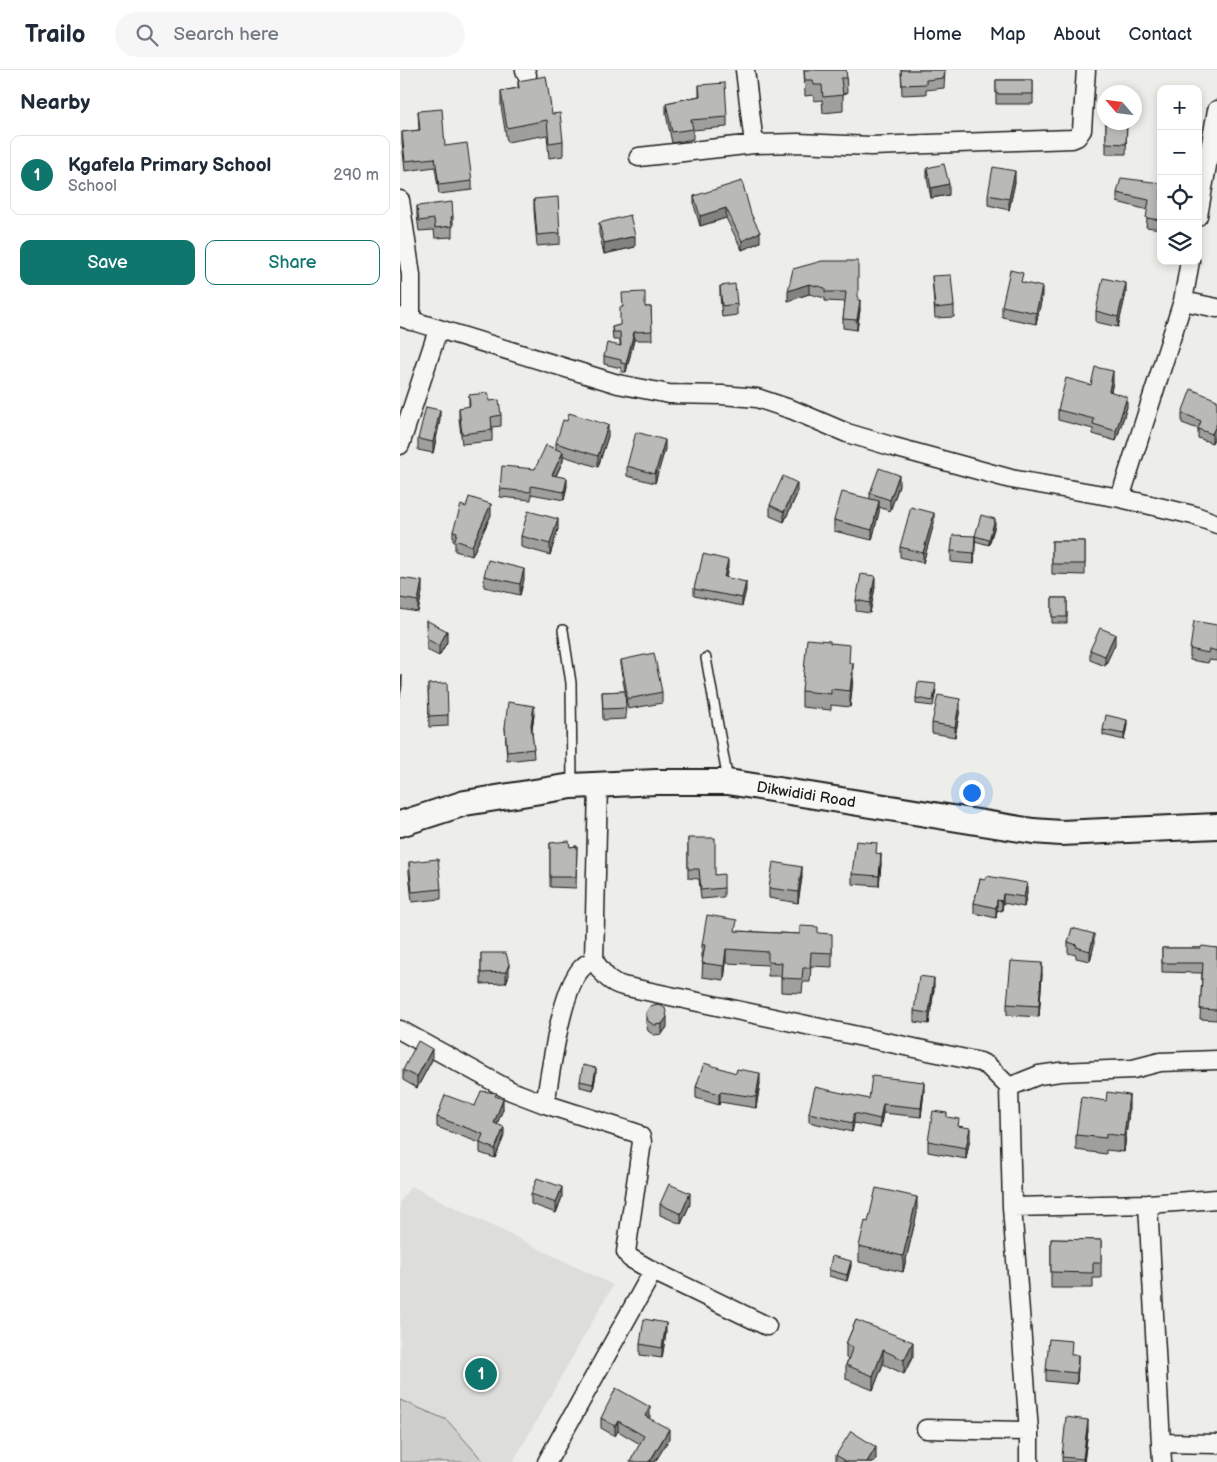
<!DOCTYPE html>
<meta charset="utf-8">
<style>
:root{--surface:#fff;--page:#f6f6f7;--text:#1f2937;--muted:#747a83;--line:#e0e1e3;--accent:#0f766e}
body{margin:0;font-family:"Balsamiq Sans",sans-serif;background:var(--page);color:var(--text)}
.controls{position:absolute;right:15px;top:15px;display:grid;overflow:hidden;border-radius:10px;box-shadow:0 2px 8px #0003}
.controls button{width:45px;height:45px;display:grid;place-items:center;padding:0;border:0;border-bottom:1px solid var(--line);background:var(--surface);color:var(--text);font:25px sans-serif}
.compass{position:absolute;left:697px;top:15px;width:45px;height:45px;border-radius:50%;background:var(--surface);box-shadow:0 2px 8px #0003;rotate:298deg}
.you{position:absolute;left:571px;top:722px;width:18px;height:18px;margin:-12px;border:4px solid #fff;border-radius:50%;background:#1a73e8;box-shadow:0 0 0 8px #1a73e833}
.badge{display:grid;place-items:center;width:32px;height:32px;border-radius:50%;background:var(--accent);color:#fff;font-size:16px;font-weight:700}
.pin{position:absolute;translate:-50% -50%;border:2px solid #fff;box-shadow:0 1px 5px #0006}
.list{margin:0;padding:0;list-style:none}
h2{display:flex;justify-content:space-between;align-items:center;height:65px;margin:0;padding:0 20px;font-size:21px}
h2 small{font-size:16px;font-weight:400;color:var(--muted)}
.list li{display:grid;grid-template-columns:32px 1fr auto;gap:15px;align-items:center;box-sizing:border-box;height:80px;margin:0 10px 10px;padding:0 10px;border:1px solid var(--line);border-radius:10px}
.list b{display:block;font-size:19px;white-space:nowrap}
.list p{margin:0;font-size:16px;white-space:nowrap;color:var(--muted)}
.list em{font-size:16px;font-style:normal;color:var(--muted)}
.actions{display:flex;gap:10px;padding:15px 20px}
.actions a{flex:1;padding:11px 0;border:1px solid var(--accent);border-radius:10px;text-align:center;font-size:18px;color:var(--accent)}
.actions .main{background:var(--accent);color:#fff}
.icon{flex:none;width:28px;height:28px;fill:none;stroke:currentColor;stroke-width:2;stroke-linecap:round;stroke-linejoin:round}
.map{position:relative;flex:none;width:817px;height:1392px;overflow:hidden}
header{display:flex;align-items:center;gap:30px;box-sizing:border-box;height:70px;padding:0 25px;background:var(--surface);border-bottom:1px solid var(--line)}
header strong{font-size:24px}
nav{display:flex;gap:28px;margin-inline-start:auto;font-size:18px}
.search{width:350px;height:45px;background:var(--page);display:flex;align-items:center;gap:12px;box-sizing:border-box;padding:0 18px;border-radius:28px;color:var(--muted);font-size:19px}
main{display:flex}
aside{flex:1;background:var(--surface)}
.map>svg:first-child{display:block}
.built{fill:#ddddda}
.garden{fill:#cececb;stroke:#757574}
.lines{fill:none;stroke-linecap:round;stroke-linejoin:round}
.lane-casing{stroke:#1c1c1c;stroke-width:12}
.street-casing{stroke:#1c1c1c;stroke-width:21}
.secondary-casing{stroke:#1c1c1c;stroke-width:28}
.lane{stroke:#f6f6f2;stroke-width:9}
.street{stroke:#f6f6f2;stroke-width:18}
.secondary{stroke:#f6f6f2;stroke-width:24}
.wall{fill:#9f9f9d;stroke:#1c1c1c}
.shaded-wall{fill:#82827f;stroke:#1c1c1c}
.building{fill:#b9b9b6;stroke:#1c1c1c}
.labels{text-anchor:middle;stroke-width:4;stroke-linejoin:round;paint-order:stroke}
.street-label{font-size:15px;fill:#1c1c1c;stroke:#f6f6f2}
</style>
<header>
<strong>Trailo</strong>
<div class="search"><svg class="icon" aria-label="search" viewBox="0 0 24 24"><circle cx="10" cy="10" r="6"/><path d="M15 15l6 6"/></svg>Search here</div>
<nav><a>Home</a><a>Map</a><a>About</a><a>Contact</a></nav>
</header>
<main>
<aside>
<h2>Nearby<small></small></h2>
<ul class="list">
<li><span class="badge">1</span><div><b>Kgafela Primary School</b><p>School</p></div><em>290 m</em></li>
</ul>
<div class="actions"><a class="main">Save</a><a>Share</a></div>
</aside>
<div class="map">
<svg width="817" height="1392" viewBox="0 0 817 1392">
<rect width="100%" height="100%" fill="#edede9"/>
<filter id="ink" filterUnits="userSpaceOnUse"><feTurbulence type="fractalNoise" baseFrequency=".02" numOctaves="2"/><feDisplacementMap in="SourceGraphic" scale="10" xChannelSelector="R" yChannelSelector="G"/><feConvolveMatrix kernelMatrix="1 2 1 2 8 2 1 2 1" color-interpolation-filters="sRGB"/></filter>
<g filter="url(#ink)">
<path class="built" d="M11 1116 213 1215 113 1392H0V1132Z"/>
<path class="garden" d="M0 1330 47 1350 84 1392H0Z"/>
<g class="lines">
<g class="lane-casing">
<path id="lane" d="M163 560 171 613 172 716
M306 588 328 711"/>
</g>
<g class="street-casing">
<path id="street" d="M125 0 127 5
M345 0 354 74 398 73 471 76 672 69 677 67 682 60 686 0
M239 87 354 74
M0 130 11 205V251
M798 146 817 40
M783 231 817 238
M0 247 218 314 269 324 322 325 357 328 393 340 447 363 494 377 611 409 720 428 793 445 817 454
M0 375 38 260
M720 428 783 231 790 191
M198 715 194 891C203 903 208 912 223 916L580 992 588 996 609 1017 612 1137 748 1134 762 1392
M0 960 111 1021 145 1034 236 1063 241 1067 242 1072 226 1182 230 1188 253 1201 367 1256
M609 1017 639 1005 660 1002 733 999 760 992 817 990
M145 1034C151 1002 161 915 184 896 187 893 190 892 194 891
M748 1134 817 1129
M612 1137 629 1361V1392
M526 1359 629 1361
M761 1373 817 1374
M147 1392 253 1201"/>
</g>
<g class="secondary-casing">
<g id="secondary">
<path id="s1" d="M0 754 65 733 172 716 256 712H328L633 761 661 763 817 756"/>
</g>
</g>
<use href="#lane" class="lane"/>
<use href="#street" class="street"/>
<use href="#secondary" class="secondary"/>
</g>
<path class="wall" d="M404 0H446L447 23 443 24V41L423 43 422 30 414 31 413 25 405 26Z
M501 0H545L544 18 526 20V24L502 25Z
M596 10H633V34H596Z
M118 11 152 44 163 71V86L149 88 147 65 107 72 101 36V21L118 18Z
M299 15 327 47V57L293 60V69L272 73 266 44V33L299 26Z
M18 41 72 111V120L39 124 35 97 5 101 2 72V62L19 60Z
M706 52H727L726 84H706Z
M527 98 549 125 531 128 527 108Z
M615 112 609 140 588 135V125Z
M761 113V159L746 157 748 140 717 132V123Z
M294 126 351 144 360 172 342 180 326 148 300 156 294 135Z
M134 129 160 163V174L137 176 134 140Z
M17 136 53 146V157H52V167L35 168 34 160 19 161 17 146Z
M199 153 235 177 204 184 199 163Z
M422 191 458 230 460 240 457 260 443 258V249L445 232 425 231V228L409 224 388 231Z
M532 206 554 236V247L535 248Z
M320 216 337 234V245L322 247 320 226Z
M726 223 718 257 696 252V241Z
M642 227 636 254 602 247V236Z
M245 237H251L252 270H234L226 302H221V298L204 294V286L220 276V270H213L212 257 220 255Z
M713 311 711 322 727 337 716 371 693 364V359L658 350V340L691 315Z
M69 325 89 331 101 345V356L92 357V371L62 374 59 348V338L69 337Z
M817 330V362L812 373 798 368V359L782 353V343Z
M40 350 33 383 18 380V369Z
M208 366 198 397 163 386V391L156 406 167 416 164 430 131 424V430L100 427V419L135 399 156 379V373Z
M265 379 255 413 227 406V396Z
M499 416 490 441 479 437V442L472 470 434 461V450L470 429V423Z
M397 424 384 452 370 446V435Z
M91 445 72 486 55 481V472L53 471V461Z
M534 453 523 493 500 487V477Z
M595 455 589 475 575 471 574 494 551 492V481L575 466Z
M158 459 150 485 121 477V466Z
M652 471H685V505L652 504Z
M328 497 326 508 346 520 342 536 294 526V519L299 502Z
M84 506 124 509 120 525 84 517Z
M0 508 22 522 18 542 0 539Z
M475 517 470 543 456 541V530Z
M652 528H667V553H652Z
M26 550 47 572 39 586 27 580Z
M817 555V591L809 590 808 593 790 590V579Z
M430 573 450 593 453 609 450 637 431 635V640L402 637V621Z
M715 574 705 596 690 590V580Z
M221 590 262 622V633L228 639 225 623 226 649 203 650 202 622 225 621 221 600Z
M28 614 48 645V656L29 657Z
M536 620 533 636 516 634V628Z
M560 639 555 667 532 663V653Z
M134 645 132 660 134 688 107 691 105 657Z
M727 655 724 670 703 665V660Z
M288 768 324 818V827L301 829 299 809 288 808Z
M150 773 170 777 177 776 176 818 150 817Z
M477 783 481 794 479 816 452 814V804Z
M9 792 41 819V829L12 832 9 803Z
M402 807 398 833 369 828V818Z
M580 809 627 823 624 837 603 833 602 841 597 840 596 848 574 843V833Z
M337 861 400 864 418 863 432 877V897L411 896 410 912H403L402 923 381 922V906H368V895L326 893 324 910 302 907 303 889 302 888V875Z
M668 872 694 875 690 891 676 888V885L668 883Z
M762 878H817V950L800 949 802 903 762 902Z
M81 883 109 905 106 913 81 914Z
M642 904 639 947 607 945V934Z
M534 919 529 954 514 952V941Z
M246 943 267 957 262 964 254 965 248 961 246 953Z
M32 990 17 1018 3 1010V1000Z
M196 1004 193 1020 180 1017V1011Z
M360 1013 356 1038 320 1032 319 1035 296 1028V1017Z
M524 1021 521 1047 483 1043 480 1058 454 1053 452 1062 409 1052V1043L469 1029Z
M97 1027 103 1039 97 1054 104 1066 95 1088 80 1083V1073L37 1057V1047L75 1036Z
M729 1041 724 1082 706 1080V1084L676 1080V1065Z
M547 1047 570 1068 566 1089 528 1082V1071Z
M131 1124 162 1127 156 1143 131 1134Z
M260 1134H290L281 1154 260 1145Z
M517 1143 503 1202 459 1192V1176L468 1152Z
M651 1169 701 1170V1208H693V1218H651Z
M451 1196 447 1211 429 1206V1200Z
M456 1250 513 1286 504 1304 483 1294 473 1320 446 1309V1295L448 1289 446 1288V1274Z
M266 1263 262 1288 240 1285V1274Z
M672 1285 678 1296 677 1314 646 1311V1300Z
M250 1347 249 1348 269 1369 255 1392H230L240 1374 218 1361 215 1366 201 1358V1348Z
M688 1360 684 1392H662V1387Z
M436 1385 476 1388 474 1392H436Z"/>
<path class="shaded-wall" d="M615 101V112L609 140V129Z
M549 114V125L531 128V118Z
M326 138V148L300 156V146Z
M360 162V172L342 180V171Z
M235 166V177L204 184V173Z
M726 213V223L718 257V247Z
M409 214V224L388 231V221Z
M642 217V227L636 254V243Z
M460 230V240L457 260V250Z
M234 262V270L226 302V294Z
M713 301V311L709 331V321Z
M727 327V337L716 371V361Z
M40 340V350L33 383V372Z
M817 353V362L812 373V364Z
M208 355V366L198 397V386Z
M265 370V379L255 413V404Z
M163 382V391L152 413V405Z
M499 405V416L490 441V430Z
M167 408V416L164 430V422Z
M397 413V424L384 452V442Z
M479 431V442L472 470V460Z
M91 434V445L72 486V476Z
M534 443V453L523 493V483Z
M158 449V459L150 485V474Z
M595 449V455L589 475V470Z
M575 466V477L574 494V483Z
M328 490V497L324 515V507Z
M124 499V509L120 525V514Z
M475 506V517L470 543V533Z
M22 511V522L18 542V531Z
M346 512V520L342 536V528Z
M47 561V572L39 586V576Z
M715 564V574L705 596V586Z
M453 593V609L450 637V621Z
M2 605V616L0 627V616Z
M560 629V639L555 667V657Z
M134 636V645L131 664V655Z
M727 650V655L724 670V664Z
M481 784V794L479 816V806Z
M402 797V807L398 833V822Z
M627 813V823L624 837V827Z
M603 824V833L602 841V831Z
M597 830V840L596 848V838Z
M694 864V875L690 891V881Z
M326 879V893L324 910V896Z
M642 893V904L639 947V936Z
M109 894V905L106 913V902Z
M534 908V919L529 954V943Z
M267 947V957L262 964V954Z
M32 979V990L17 1018V1007Z
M196 998V1004L193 1020V1014Z
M360 1003V1013L356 1038V1027Z
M524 1012V1021L521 1047V1038Z
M320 1022V1032L319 1035V1024Z
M729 1025V1041L724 1082V1066Z
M103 1029V1039L94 1062V1053Z
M483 1034V1043L480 1058V1049Z
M454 1043V1053L452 1062V1053Z
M104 1057V1066L95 1088V1079Z
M570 1058V1068L566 1089V1078Z
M162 1117V1127L156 1143V1133Z
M290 1123V1134L281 1154V1144Z
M517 1127V1143L503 1202V1186Z
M451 1191V1196L447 1211V1205Z
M266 1253V1263L262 1288V1278Z
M513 1272V1286L504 1304V1290Z
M483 1280V1294L473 1320V1306Z
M678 1285V1296L677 1314V1303Z
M250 1337V1347L245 1356V1346Z
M688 1350V1360L684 1392H683Z
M218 1351V1361L215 1366V1356Z
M269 1359V1369L255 1392H250Z
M476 1377V1388L474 1392H467Z"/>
<path class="building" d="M404 0H446L447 8H441L443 25 423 27 422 15H414L413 10H405Z
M501 0H545L544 8 526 10V14L502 15Z
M146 6 152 44 160 43 163 71 149 73 147 50 107 58 101 21 119 18 118 11Z
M596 10H633V24H596Z
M325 13 327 47 291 50 293 59 272 62 266 33 300 26 299 15Z
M42 39 45 76 67 73 72 111 39 115 35 88 5 91 2 62 20 60 18 41Z
M706 52H727L726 74 706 73Z
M544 94 549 114 531 118 527 98Z
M593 97 615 101 609 129 588 125Z
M721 108 761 113V150L746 148 749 130 717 123Z
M342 111 351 144 360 162 342 171 326 138 300 146 294 126Z
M158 127 160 163 137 165 134 129Z
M52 132 53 146 51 147 52 156 35 158 34 149 19 151 17 136Z
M230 145 235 166 204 173 199 153Z
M422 191H458V230H460L457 250 443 249 446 222H425V218L409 214 388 221 393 199Z
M610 200 623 203 621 212 642 217 636 243 602 236Z
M551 205 554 236 535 238 532 206Z
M703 208 726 213 718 247 696 241Z
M335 214 337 234 322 236 320 216Z
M245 222V237H251L252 261 234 262 226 294 221 293V290L204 286 207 273 221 276 220 262H213L212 257 220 255V237H223L222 223Z
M695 297 713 301 709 321 727 327 716 361 693 354 694 349 658 340 666 308 691 315Z
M791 319 817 330V353L812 364 798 359 801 351 782 343Z
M88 323 89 331 99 330 101 345 91 347 92 360 62 364 59 338 70 336 69 325Z
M26 337 40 340 33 372 18 369Z
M169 343 208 355 198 386 156 373 163 350 167 351Z
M236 362 265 370 255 404 227 396Z
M146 375 163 382 152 405 167 408 164 422 131 416V422L100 419 102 396 135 399Z
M479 398 499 405 490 430 470 423Z
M383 406 397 413 384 442 370 435Z
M442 422 479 431 472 460 434 450Z
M69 427 91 434 72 476 55 470 57 462 53 461 61 435 66 437Z
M511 437 534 443 523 483 500 477Z
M128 441 158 449 150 474 121 466Z
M581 445 595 449 589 470 575 466Z
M553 465 575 466 574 483 551 481Z
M652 471H685V494H652Z
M303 484 328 490 324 507 346 512 342 528 294 519 298 502H299Z
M88 490 124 499 120 514 84 506Z
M461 504 475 506 470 533 456 530Z
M0 508 22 511 18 531 0 528Z
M652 528H667V547H652Z
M26 550 47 561 39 576 27 569Z
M794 551 817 555V581L809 579 808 583 790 579Z
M700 558 715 564 705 586 690 580Z
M407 569 430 571V573L450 575 449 593H453L450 621 431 619V624L402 621Z
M254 583 262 622 228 629 221 590Z
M0 605H2L0 616Z
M518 612 536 614 533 631 516 628Z
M47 613 48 645 29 646 28 614Z
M225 621 226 638 203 639 202 622Z
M538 625 560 629 555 657 532 653Z
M108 632 134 636 131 655 134 679 107 682 105 657Z
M706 645 727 650 724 664 703 660Z
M288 768H315V805L324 804V818L301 820 299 799H288Z
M169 771 170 777 177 776 176 807H150V773Z
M456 771 477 773 476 783 481 784 479 806 452 804Z
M38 789 41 819 12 822 9 792Z
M373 792 402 797 398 822 369 818Z
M587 806 627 813 624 827 603 824 602 831 597 830 596 838 574 833 580 809 585 810Z
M307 845 337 850 335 861 400 864V856L418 857V863L432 864V883L411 882 410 898H403L402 909 381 908 382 893 368 892V882L326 879 324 896 302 893 305 875H302Z
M672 858 694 864 690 881 676 877 677 875 668 872Z
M802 876 817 878V940L800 939 803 893H762V878H801Z
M81 883H106L109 894 106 902 81 903Z
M611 891 642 893 639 936 607 934Z
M519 906 534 908 529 943 514 941Z
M258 934 265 938 267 947 262 954 254 955 248 951 246 943 250 936Z
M18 971 32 979 17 1007 3 1000Z
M304 993 336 1003 337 999 360 1003 356 1027 320 1022 319 1024 296 1017Z
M183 995 196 998 193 1014 180 1011Z
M472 1006 524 1012 521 1038 483 1034 480 1049 454 1043 452 1053 409 1043 415 1017 469 1029Z
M81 1021 97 1023 95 1026 103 1029 94 1053 104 1057 95 1079 80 1073 83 1064 37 1047 45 1025 75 1036Z
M707 1022 729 1025 724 1066 706 1064V1068L676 1065 681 1027 706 1031Z
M533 1041 547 1043V1047L559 1049 558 1056 570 1058 566 1078 528 1071Z
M137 1108 162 1117 156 1133 131 1124Z
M269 1114 290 1123 281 1144 260 1134Z
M476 1118 517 1127 503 1186 459 1176 465 1151 468 1152Z
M651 1169 701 1170V1193H693V1203L651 1202Z
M432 1186 451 1191 447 1205 429 1200Z
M244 1249 266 1253 262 1278 240 1274Z
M456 1250 513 1272 504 1290 483 1280 473 1306 446 1295 453 1277 446 1274Z
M649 1269 672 1271 671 1285H678L677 1303 646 1300Z
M216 1318 250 1337 245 1346 269 1359 250 1391H249L248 1392H230L244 1366 218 1351 215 1356 201 1348Z
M666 1347 688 1350 683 1389 662 1387Z
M451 1361 476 1377 467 1392H447L436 1385Z"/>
</g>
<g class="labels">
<g class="street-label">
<text dy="5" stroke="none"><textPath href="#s1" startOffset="412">Dikwididi Road</textPath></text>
</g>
</g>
</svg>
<div class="controls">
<button>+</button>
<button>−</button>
<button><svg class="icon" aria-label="locate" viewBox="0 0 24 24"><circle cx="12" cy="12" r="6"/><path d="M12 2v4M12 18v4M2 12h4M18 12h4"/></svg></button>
<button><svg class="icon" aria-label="layers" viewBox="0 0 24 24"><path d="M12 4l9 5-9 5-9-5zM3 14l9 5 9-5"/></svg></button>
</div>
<svg class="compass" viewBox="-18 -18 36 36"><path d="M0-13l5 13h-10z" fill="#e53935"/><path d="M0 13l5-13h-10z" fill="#747a83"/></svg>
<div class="you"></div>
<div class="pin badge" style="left:81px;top:1304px">1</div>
</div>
</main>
